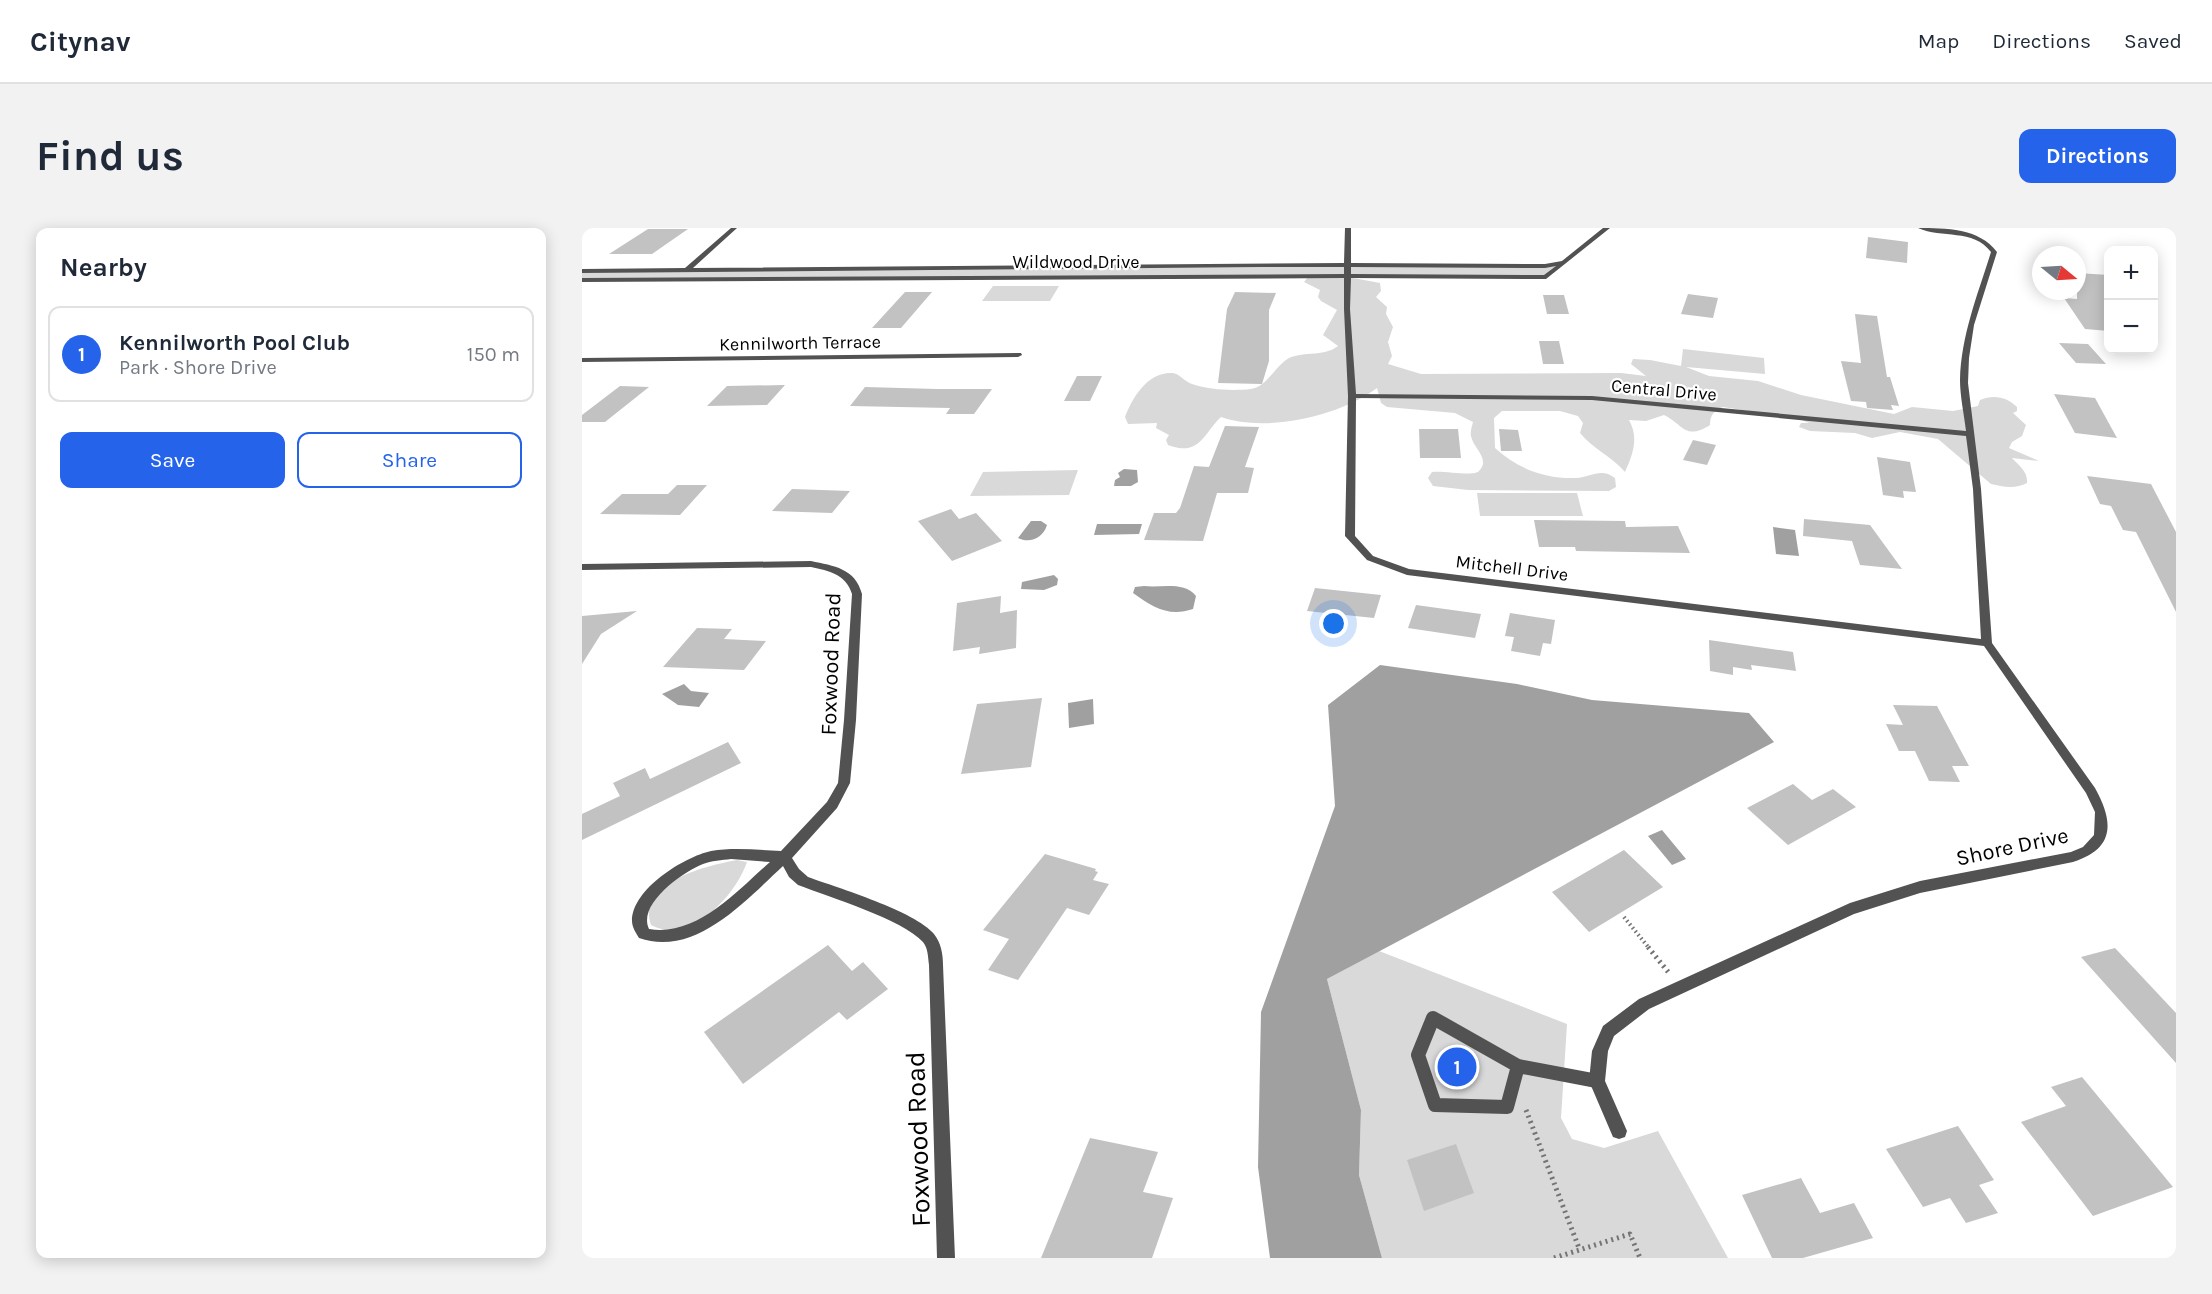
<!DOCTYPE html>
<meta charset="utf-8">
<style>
:root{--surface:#fff;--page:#f2f2f3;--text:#1f2937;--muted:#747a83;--line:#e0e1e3;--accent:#2563eb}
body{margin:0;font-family:Karla,sans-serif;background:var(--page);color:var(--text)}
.controls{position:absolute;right:18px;top:18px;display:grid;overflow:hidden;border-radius:12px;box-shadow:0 3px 15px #0003}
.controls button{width:54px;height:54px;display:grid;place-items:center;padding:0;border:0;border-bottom:2px solid var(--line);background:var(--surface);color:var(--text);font:30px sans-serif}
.compass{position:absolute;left:1450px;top:18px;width:54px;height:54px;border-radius:50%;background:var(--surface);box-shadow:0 3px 15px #0003;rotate:108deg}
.you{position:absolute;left:752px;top:396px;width:21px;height:21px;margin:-15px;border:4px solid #fff;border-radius:50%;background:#1a73e8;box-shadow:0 0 0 9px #1a73e833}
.badge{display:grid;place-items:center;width:39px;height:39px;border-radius:50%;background:var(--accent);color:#fff;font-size:20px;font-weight:700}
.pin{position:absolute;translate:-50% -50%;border:3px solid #fff;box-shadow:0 2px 6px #0006}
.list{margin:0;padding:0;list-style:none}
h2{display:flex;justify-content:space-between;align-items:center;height:78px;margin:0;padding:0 24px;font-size:26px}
h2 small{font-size:20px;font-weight:400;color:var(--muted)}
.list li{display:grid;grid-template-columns:39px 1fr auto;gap:18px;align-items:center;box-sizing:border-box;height:96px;margin:0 12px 12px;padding:0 12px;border:2px solid var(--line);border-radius:12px}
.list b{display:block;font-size:22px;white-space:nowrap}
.list p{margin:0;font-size:20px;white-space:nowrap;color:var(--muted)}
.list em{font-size:20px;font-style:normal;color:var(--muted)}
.actions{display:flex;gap:12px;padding:18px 24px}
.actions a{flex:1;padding:14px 0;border:2px solid var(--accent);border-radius:12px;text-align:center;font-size:21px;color:var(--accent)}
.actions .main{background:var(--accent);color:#fff}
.map{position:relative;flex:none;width:1594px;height:1030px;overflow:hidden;border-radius:12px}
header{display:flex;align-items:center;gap:36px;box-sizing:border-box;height:84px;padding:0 30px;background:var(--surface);border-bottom:2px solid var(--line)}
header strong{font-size:28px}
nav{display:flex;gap:33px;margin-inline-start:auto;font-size:21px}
.intro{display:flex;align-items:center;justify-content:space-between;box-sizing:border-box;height:144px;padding:0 36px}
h1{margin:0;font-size:42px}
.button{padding:15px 27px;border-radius:12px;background:var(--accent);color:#fff;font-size:21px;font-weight:700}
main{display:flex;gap:36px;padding:0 36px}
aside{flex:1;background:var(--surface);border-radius:12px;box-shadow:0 3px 15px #0003}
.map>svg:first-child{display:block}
.green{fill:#d9d9d9}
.water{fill:#a0a0a0}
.building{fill:#c2c2c2}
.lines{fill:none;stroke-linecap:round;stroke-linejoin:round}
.path-far1{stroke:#747474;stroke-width:4;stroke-dasharray:1.5 3;stroke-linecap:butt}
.path{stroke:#747474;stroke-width:5;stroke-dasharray:2 4;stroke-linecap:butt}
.service{stroke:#525252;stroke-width:14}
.minor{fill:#525252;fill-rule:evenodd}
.labels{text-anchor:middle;stroke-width:4.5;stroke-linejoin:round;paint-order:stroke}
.far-street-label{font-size:18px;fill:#000;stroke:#fff}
.street-label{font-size:22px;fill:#000;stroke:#fff}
.near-street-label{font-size:27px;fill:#000;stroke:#fff}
</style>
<header>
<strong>Citynav</strong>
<nav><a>Map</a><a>Directions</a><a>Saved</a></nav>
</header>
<div class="intro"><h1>Find us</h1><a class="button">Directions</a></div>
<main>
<aside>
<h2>Nearby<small></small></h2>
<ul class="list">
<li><span class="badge">1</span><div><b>Kennilworth Pool Club</b><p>Park · Shore Drive</p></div><em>150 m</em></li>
</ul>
<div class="actions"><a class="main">Save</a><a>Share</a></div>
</aside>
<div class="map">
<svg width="1594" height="1030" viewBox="0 0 1594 1030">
<rect width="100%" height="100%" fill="#fff"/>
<path class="green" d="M983 35 964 49 0 52V43L678 37 963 38Z
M726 49 771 50 798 55 799 63 794 69 805 79 804 86 811 99 806 114 810 128 806 136 839 146 1039 145 1064 148 1049 136 1051 131 1068 132 1099 138 1101 121 1182 130 1183 146 1104 139 1127 148 1176 153 1219 167 1312 186 1330 179 1371 183 1396 178 1398 172C1412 166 1425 169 1435 179V183L1431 185 1444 197 1440 208 1430 214 1427 220 1457 233 1430 230C1437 238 1446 243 1445 255 1434 261 1421 259 1409 256L1356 211 1318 204 1290 210 1273 205 1228 203 1217 199 1219 195H1227L1217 191 1141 179C1132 182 1128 187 1128 197 1103 213 1101 196 1082 187L1064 193 1047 192C1057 210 1051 226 1043 244 1029 228 1010 220 998 205L1001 195 996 188 978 183H920L912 190 913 220C936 241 963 251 994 250 1009 249 1019 239 1033 250L1034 259 1027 263 886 262 851 258 846 250 850 244C861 242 892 249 897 243 909 231 891 220 889 208 888 204 890 198 891 194L873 185 805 179 799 175 795 160C758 188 684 205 639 189 621 206 618 229 586 217L584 212 587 207 574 200 575 195 546 196 543 189C550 170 566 143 591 145 598 146 603 154 610 156 628 162 651 163 669 161 685 159 693 138 707 130 723 123 742 129 756 118L741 107 755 82 739 73 736 69 738 62 722 54Z
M411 58H477L468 73H400Z
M496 242 487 267 388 268 401 244Z
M895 265H995L1001 288H898Z
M155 632 165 634C154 667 108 718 69 697 54 654 127 637 155 632Z
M797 723 985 796 979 890 990 911 1022 920 1076 903 1146 1030H800L777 947 779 882 745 751Z"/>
<path class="water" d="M542 241 555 242 556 254 549 258H532L533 252 538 249 536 245Z
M449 293H459L465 297C461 310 448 316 436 310Z
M515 296H560L557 306 512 307Z
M1191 299 1213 302 1217 328 1194 326Z
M472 347 476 351 475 357 462 362 439 361 440 354Z
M562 358C580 360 602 353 614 368L611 381C587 389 572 380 551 365L553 359Z
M798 437 935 456 1010 472 1167 485 1192 514 745 751 779 882 777 947 800 1030H688L676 939 679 784 753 578 746 477Z
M102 456 109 463 127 465 117 479 96 477 80 466Z
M511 471 512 496 487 500 486 475Z
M1080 602 1104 631 1090 637 1066 608Z"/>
<path class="building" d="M66 1H106L70 26H27Z
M1286 9 1326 14 1325 35 1284 30Z
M1495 45 1527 47V103L1503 101 1482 70 1495 71Z
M323 64H350L319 100H290Z
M653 64 694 65 687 82V133L680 156 636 155 645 81Z
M1106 66 1136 70 1131 90 1099 86Z
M961 67H982L987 86H965Z
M1273 86 1295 88 1305 149H1308L1317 178 1309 177 1311 182 1285 180 1284 174 1269 173 1259 133 1279 135Z
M957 113H977L982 136H961Z
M1477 115 1506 116 1524 136 1494 135Z
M495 148H520L508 173H482Z
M203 157 185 177 125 178 145 158Z
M38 158 67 159 23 194H0V187Z
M283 159 355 161H410L392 186H364L368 180 268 178Z
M1472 166 1513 170 1535 210 1493 205Z
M643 198 677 199 663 239 672 240 666 265H635L621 313 562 312 572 285H594L598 280 612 238 627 239Z
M837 201H876L879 230H838Z
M917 201 936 202 940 223H919Z
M1111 212 1134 217 1125 237 1101 232Z
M1295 229 1328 234 1334 264 1321 263 1322 270 1301 267Z
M1505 248 1569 256 1594 304V384L1554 304 1541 302 1529 278 1518 276Z
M95 257H125L98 287 18 286 40 266H86Z
M210 261 268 263 250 285 190 283Z
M369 281 377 291 394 285 420 313 370 333 336 293Z
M1222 291 1288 297 1320 341 1278 337 1270 313 1221 308Z
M952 292 1043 293 1044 299 1096 298 1108 325 994 323 993 319H957Z
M733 360 799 367 792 390 725 383Z
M419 368 418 385 435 382 434 420 397 426 398 419 371 423 375 375Z
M834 377 899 386 893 410 826 400Z
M55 383 19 406 0 436V388Z
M928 385 973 392 969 416 961 415 958 428 929 423 932 409 923 408Z
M115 400 150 401 142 411 184 413 162 442 81 439Z
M1127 412 1211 424 1214 443 1169 437 1170 442 1151 439V447L1128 443Z
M460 470 449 539 379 546 395 476Z
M1311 477 1355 478 1387 538H1370L1378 554 1347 553 1333 523H1317L1304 496 1321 497Z
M146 514 159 535 0 612V586L38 568 31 555 63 540 68 551Z
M1211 556 1230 572 1251 561 1274 579 1206 617 1165 580Z
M1042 622 1081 659 1007 704 970 664Z
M463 626 514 641 513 643 516 644 511 652 527 656 507 687 485 680 436 752 406 742 427 711 401 702Z
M246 717 270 743 281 734 306 761 265 792 257 784 161 856 122 804Z
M1533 720 1594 785V835L1499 729Z
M1500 849 1591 959 1511 988 1439 894 1484 878 1469 859Z
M1376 898 1412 952 1397 957 1416 985 1384 995 1368 970 1341 979 1304 921Z
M508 910 576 924 561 964 591 970 570 1030H459Z
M874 916 892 965 842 983 825 932Z
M1219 950 1238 985 1272 975 1291 1010 1221 1030H1190L1160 967Z"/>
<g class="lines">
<path class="path-far1" d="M1042 689 1067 720"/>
<path class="path" d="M1066 719 1087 745
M944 882 997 1020
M972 1030 1048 1006 1058 1030"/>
<path class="service" d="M851 790 936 838 925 879 853 877 836 827Z
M936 838 1015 853"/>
<path class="minor" d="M149 0H155L111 40 762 35 763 0H769V35L963 36 980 33 1021 0H1028L964 51 769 50 768 81 774 166 1010 168 1384 203C1382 186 1378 168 1378 152 1379 107 1396 66 1409 24 1391 0 1360 11 1336 0 1364 0 1397 0 1415 24L1392 97 1387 130 1386 155 1399 261 1410 415 1513 560C1532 594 1533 621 1491 634L1338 665 1272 686 1067 781 1032 808 1026 823 1023 853 1045 903 1043 909 1037 911 1031 909 1007 853 1010 823 1021 798 1057 771 1268 675 1338 653 1489 624 1501 619 1512 607 1513 584 1504 565 1402 418 825 347 785 332 763 308 766 168 762 81V50L0 54V50L762 46V39H678L0 45V41L103 40ZM974 38 962 47 769 46V39L963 40ZM774 170 1010 172 1384 208 1391 261 1399 411 827 341 791 328 773 308Z
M439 125 440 127 436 129 0 134V130Z
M229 333C252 338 273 340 280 366L274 492 268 555 255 580 210 630 217 641 226 649C256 660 333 683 352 706 359 715 361 726 361 737L373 1030H355L347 737C346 729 346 720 341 714 320 691 247 669 216 657L207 649 201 638C164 672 113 730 57 710 54 705 50 699 50 693 50 661 102 629 129 623 152 619 176 622 199 623L245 574 256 555 262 492 270 366C264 346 247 343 229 339L0 342V336ZM149 631 188 634C155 663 115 709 67 701 55 676 101 644 121 636 129 633 140 632 149 631Z"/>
</g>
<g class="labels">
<g class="far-street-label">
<text x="494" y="40">Wildwood Drive</text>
<text transform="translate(218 115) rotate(-1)" y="6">Kennilworth Terrace</text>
<text transform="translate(1082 162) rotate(5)" y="6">Central Drive</text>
<text transform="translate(930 340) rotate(7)" y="6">Mitchell Drive</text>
</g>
<g class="street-label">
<text transform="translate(248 436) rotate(-88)" y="8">Foxwood Road</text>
<text transform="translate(1430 618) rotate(-12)" y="8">Shore Drive</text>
</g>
<g class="near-street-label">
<text transform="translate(336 911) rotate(-92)" y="9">Foxwood Road</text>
</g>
</g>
</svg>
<div class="controls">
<button>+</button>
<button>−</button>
</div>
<svg class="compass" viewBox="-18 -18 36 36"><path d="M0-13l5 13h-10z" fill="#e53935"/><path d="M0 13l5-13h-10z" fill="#747a83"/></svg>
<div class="you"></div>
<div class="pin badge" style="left:875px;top:839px">1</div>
</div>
</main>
